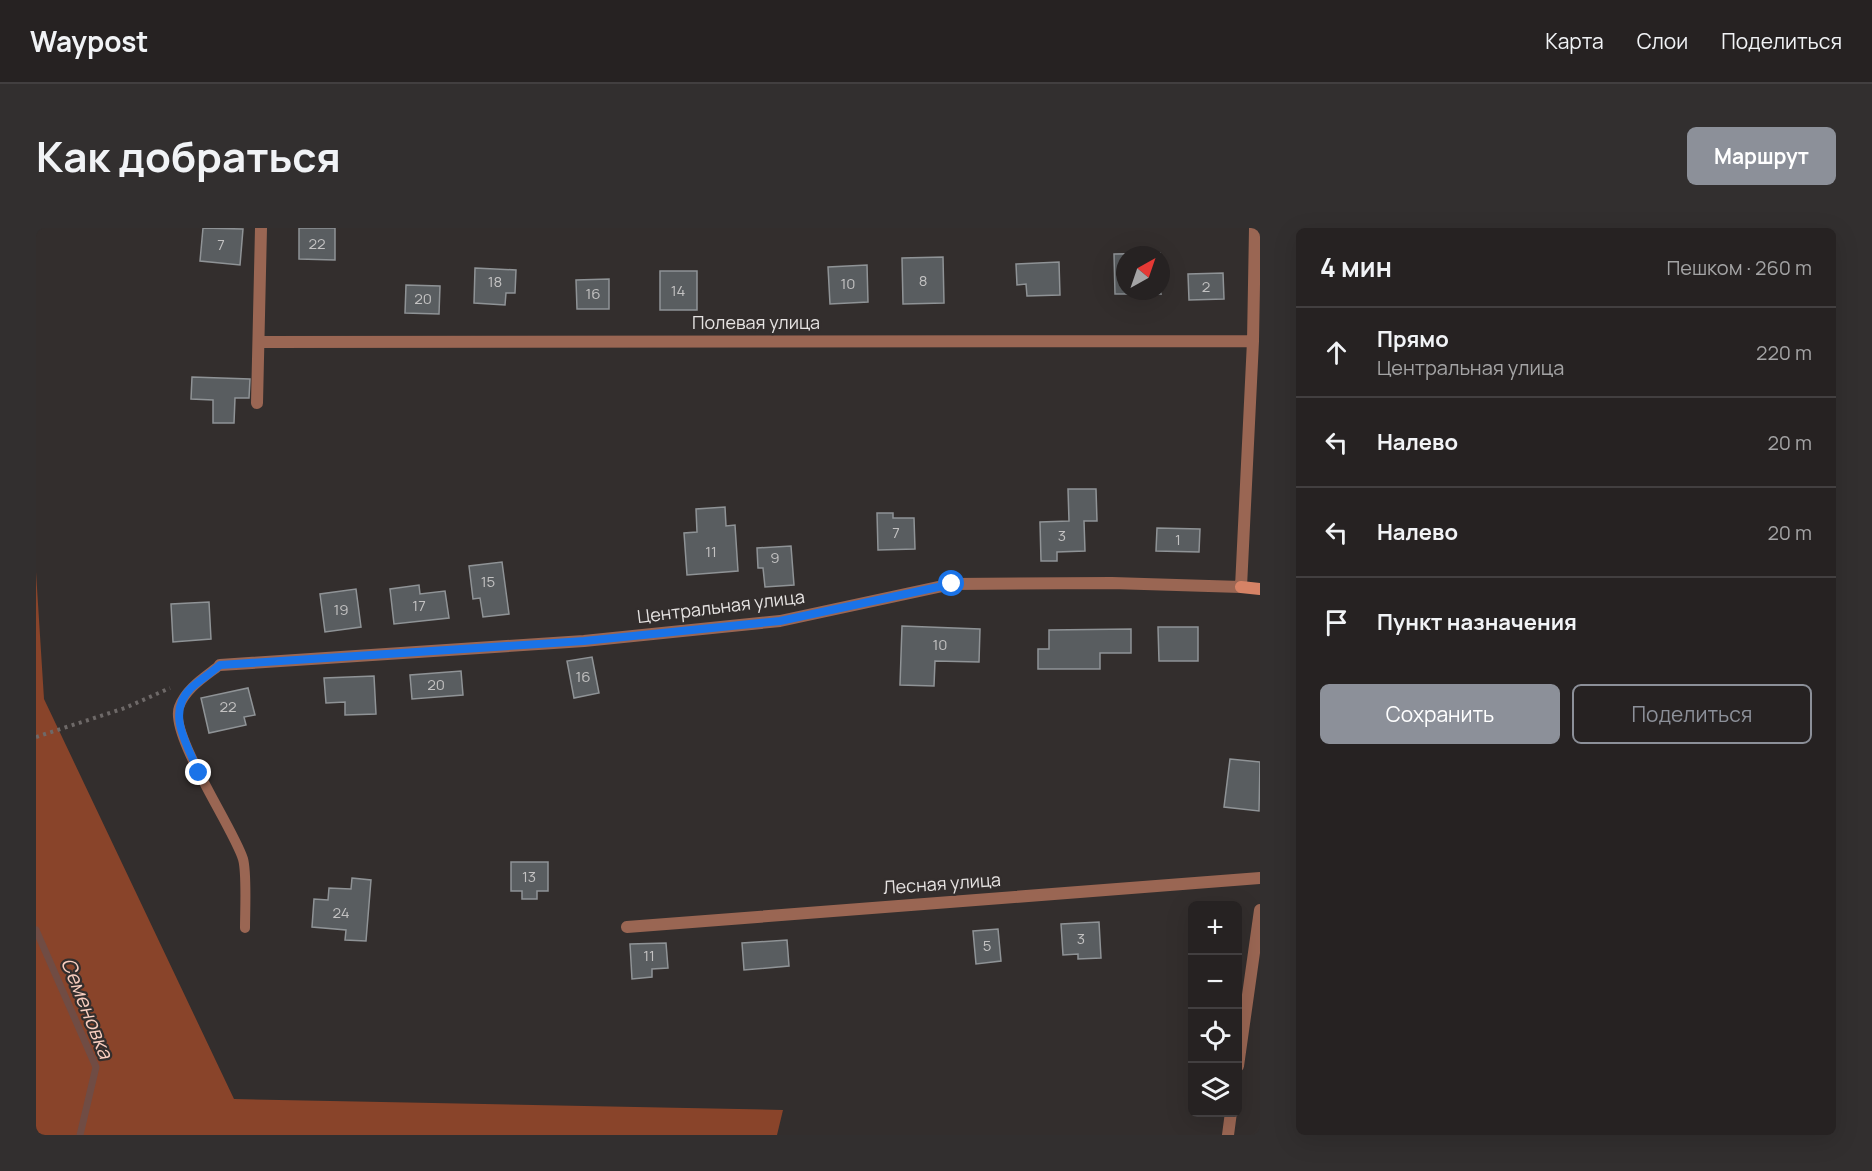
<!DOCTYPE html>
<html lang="ru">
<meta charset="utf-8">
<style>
:root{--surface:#262222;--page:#322f2f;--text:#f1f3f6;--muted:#a4a4a5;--line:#423f40;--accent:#8c9099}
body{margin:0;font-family:Manrope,sans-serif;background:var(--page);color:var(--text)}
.controls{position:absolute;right:18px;bottom:18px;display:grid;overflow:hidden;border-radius:9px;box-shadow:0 6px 24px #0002}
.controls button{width:54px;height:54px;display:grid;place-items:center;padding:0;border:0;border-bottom:2px solid var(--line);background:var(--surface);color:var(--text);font:30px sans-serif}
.compass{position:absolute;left:1080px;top:18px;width:54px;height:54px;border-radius:50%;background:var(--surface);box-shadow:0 6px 24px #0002;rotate:40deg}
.stop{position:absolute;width:18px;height:18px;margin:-14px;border:4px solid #1a73e8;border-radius:50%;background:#fff}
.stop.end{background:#1a73e8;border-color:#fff;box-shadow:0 2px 6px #0008}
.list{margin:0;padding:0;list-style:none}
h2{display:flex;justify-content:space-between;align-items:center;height:78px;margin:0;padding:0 24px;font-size:26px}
h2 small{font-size:20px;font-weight:400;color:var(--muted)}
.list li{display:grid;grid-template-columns:39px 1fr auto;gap:18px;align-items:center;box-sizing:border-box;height:90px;padding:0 24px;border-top:2px solid var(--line)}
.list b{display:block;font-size:22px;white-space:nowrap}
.list p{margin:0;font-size:20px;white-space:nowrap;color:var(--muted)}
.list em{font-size:20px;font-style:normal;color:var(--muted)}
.actions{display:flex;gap:12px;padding:18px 24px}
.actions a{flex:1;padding:14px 0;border:2px solid var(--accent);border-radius:9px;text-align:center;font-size:21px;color:var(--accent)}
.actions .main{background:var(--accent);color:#fff}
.icon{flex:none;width:33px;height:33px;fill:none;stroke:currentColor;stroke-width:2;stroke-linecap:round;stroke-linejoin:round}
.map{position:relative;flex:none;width:1224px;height:907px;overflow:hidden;border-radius:9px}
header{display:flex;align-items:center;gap:36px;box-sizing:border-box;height:84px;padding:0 30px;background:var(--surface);border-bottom:2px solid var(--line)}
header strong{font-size:28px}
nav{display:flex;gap:33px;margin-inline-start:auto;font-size:21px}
.intro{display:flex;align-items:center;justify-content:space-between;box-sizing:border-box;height:144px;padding:0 36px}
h1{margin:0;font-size:42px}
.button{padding:15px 27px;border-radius:9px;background:var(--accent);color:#fff;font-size:21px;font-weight:700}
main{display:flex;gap:36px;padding:0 36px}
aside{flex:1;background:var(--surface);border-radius:9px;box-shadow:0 6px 24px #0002}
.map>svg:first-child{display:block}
.forest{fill:#89442a}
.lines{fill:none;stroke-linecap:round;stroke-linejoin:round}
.stream{stroke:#704c44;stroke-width:7}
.building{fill:#595d60;stroke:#8f9396;stroke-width:1.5}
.path{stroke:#6e6968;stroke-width:4;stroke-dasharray:3 4.5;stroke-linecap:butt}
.lane{stroke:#9a6653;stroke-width:10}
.street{stroke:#9a6653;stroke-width:12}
.secondary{stroke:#d68366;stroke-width:12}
.route{stroke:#1a73e8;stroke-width:8}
.labels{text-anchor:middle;stroke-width:4.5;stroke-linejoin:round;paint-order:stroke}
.number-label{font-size:15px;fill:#c3c2c2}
.street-label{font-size:18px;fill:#e6e3e2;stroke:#332e2d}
.water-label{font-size:20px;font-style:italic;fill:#f9cebf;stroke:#332e2d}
</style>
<header>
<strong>Waypost</strong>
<nav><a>Карта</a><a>Слои</a><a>Поделиться</a></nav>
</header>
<div class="intro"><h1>Как добраться</h1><a class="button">Маршрут</a></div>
<main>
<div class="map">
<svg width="1224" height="907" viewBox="0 0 1224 907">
<rect width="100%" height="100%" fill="#332e2d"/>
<path class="forest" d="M0 344 8 471 198 871 747 882 741 907H0Z"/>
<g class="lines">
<path class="stream" d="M0 702 60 839 44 907"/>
</g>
<path class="building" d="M167 0 207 1 204 37 164 33Z
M263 0H299V32L263 31Z
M1124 25V27H1089V63H1124L1125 66H1079L1078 26Z
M907 29 908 75 867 76 866 30Z
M1023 34 1024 67 991 68 990 56 981 57 980 36Z
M831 37 832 74 794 76 792 39Z
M439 40 480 42 479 65H470L469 77 438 75Z
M624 43H661V82H624Z
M1187 45 1188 71 1153 72 1152 46Z
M573 51V81H541L540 52Z
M370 57 404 58 403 86 369 85Z
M156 149 214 151 213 170H199L198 195H177V172L155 171Z
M1032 261H1060L1061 293H1048L1049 323 1021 324V333H1005L1004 294 1033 293Z
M689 279 690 298 699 297 702 343 651 347 648 305 661 304 660 281Z
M841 285H857V290H878L879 321 842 322Z
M1121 300 1164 301 1163 324 1120 323Z
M755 318 758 357 729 359 727 340H722L721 320Z
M466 334 473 386 447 389 444 370 437 371 433 338Z
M383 357 384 366 409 363 413 390 358 396 354 361Z
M320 361 325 399 289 404 284 366Z
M173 374 175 411 137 414 135 376Z
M866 398 944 401 943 434 899 433 898 458 864 457Z
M1122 399H1162V433H1123Z
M1095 401V425H1064V441H1002V421H1013V402Z
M556 429 563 465 538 470 531 433Z
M425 443 427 467 376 471 374 447Z
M338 448 340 486 309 487V474L290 475 288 450Z
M212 460 219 487 208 489 210 497 173 505 165 470Z
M1194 531 1224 534 1223 583 1188 579Z
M475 634H512V663H501V671H486V663H475Z
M316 650 335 652 330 713 309 712 310 702 276 699 278 671 292 672 293 660 315 661Z
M1063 694 1065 730 1042 731V726L1027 727 1025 696Z
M962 701 965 733 940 736 937 703Z
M751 712 753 738 708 742 706 715Z
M630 715 632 740 616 741V749L596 751 594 716Z"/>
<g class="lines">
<path class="path" d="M0 509 89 480 134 460"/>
<path class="lane" d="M184 437C169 449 150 460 143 479 132 505 198 601 207 631 211 645 209 683 209 700"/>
<path class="street" d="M223 114 1217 113
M221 175 225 0
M184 437 548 413 744 393 916 356 1076 355 1205 359 1217 113 1219 0
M591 699 1224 650
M1202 838 1224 682
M1192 907 1195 884"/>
<path class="secondary" d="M1205 359 1224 361"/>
</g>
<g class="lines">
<path class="route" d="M163 545C152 518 129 485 155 460 164 452 175 445 184 437L548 413 744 393 916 356"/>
</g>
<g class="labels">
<g class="number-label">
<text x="281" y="21">22</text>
<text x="185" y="22">7</text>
<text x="887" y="58">8</text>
<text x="459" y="59">18</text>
<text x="812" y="61">10</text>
<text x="1170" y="64">2</text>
<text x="642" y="68">14</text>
<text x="557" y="71">16</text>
<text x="387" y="76">20</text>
<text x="860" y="310">7</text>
<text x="1026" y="313">3</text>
<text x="1142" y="317">1</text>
<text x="675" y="329">11</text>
<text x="739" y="335">9</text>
<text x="452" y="359">15</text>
<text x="383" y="383">17</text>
<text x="305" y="387">19</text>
<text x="904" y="422">10</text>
<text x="547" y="454">16</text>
<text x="400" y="462">20</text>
<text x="192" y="484">22</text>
<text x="493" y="654">13</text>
<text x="305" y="690">24</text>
<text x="1045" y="716">3</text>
<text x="951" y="723">5</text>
<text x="613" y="733">11</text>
</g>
<g class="street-label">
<text x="720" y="101">Полевая улица</text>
<text transform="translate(685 379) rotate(-7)" y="6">Центральная улица</text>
<text transform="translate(906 656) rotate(-4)" y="6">Лесная улица</text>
</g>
<g class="water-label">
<text transform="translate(51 780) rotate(68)" y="7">Семеновка</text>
</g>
</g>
</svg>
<div class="controls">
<button>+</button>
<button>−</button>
<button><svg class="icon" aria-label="locate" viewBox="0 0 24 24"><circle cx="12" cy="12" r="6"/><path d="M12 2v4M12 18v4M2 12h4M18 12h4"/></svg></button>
<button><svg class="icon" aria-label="layers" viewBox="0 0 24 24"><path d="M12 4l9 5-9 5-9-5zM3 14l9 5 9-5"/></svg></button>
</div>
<svg class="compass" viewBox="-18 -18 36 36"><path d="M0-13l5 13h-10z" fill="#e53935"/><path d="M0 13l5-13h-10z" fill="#a4a4a5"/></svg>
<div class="stop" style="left:916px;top:356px"></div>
<div class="stop end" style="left:163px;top:545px"></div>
</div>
<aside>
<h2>4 мин<small>Пешком · 260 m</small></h2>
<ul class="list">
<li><svg class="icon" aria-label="ahead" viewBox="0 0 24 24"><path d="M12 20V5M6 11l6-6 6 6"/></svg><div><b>Прямо</b><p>Центральная улица</p></div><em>220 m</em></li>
<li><svg class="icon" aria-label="left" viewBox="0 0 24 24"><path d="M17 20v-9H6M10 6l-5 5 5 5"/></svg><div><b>Налево</b></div><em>20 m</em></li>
<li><svg class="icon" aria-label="left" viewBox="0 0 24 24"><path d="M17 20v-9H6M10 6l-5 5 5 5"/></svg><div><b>Налево</b></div><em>20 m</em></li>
<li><svg class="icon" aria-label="arrive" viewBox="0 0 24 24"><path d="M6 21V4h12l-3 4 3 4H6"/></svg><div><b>Пункт назначения</b></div></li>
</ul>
<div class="actions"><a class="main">Сохранить</a><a>Поделиться</a></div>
</aside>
</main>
